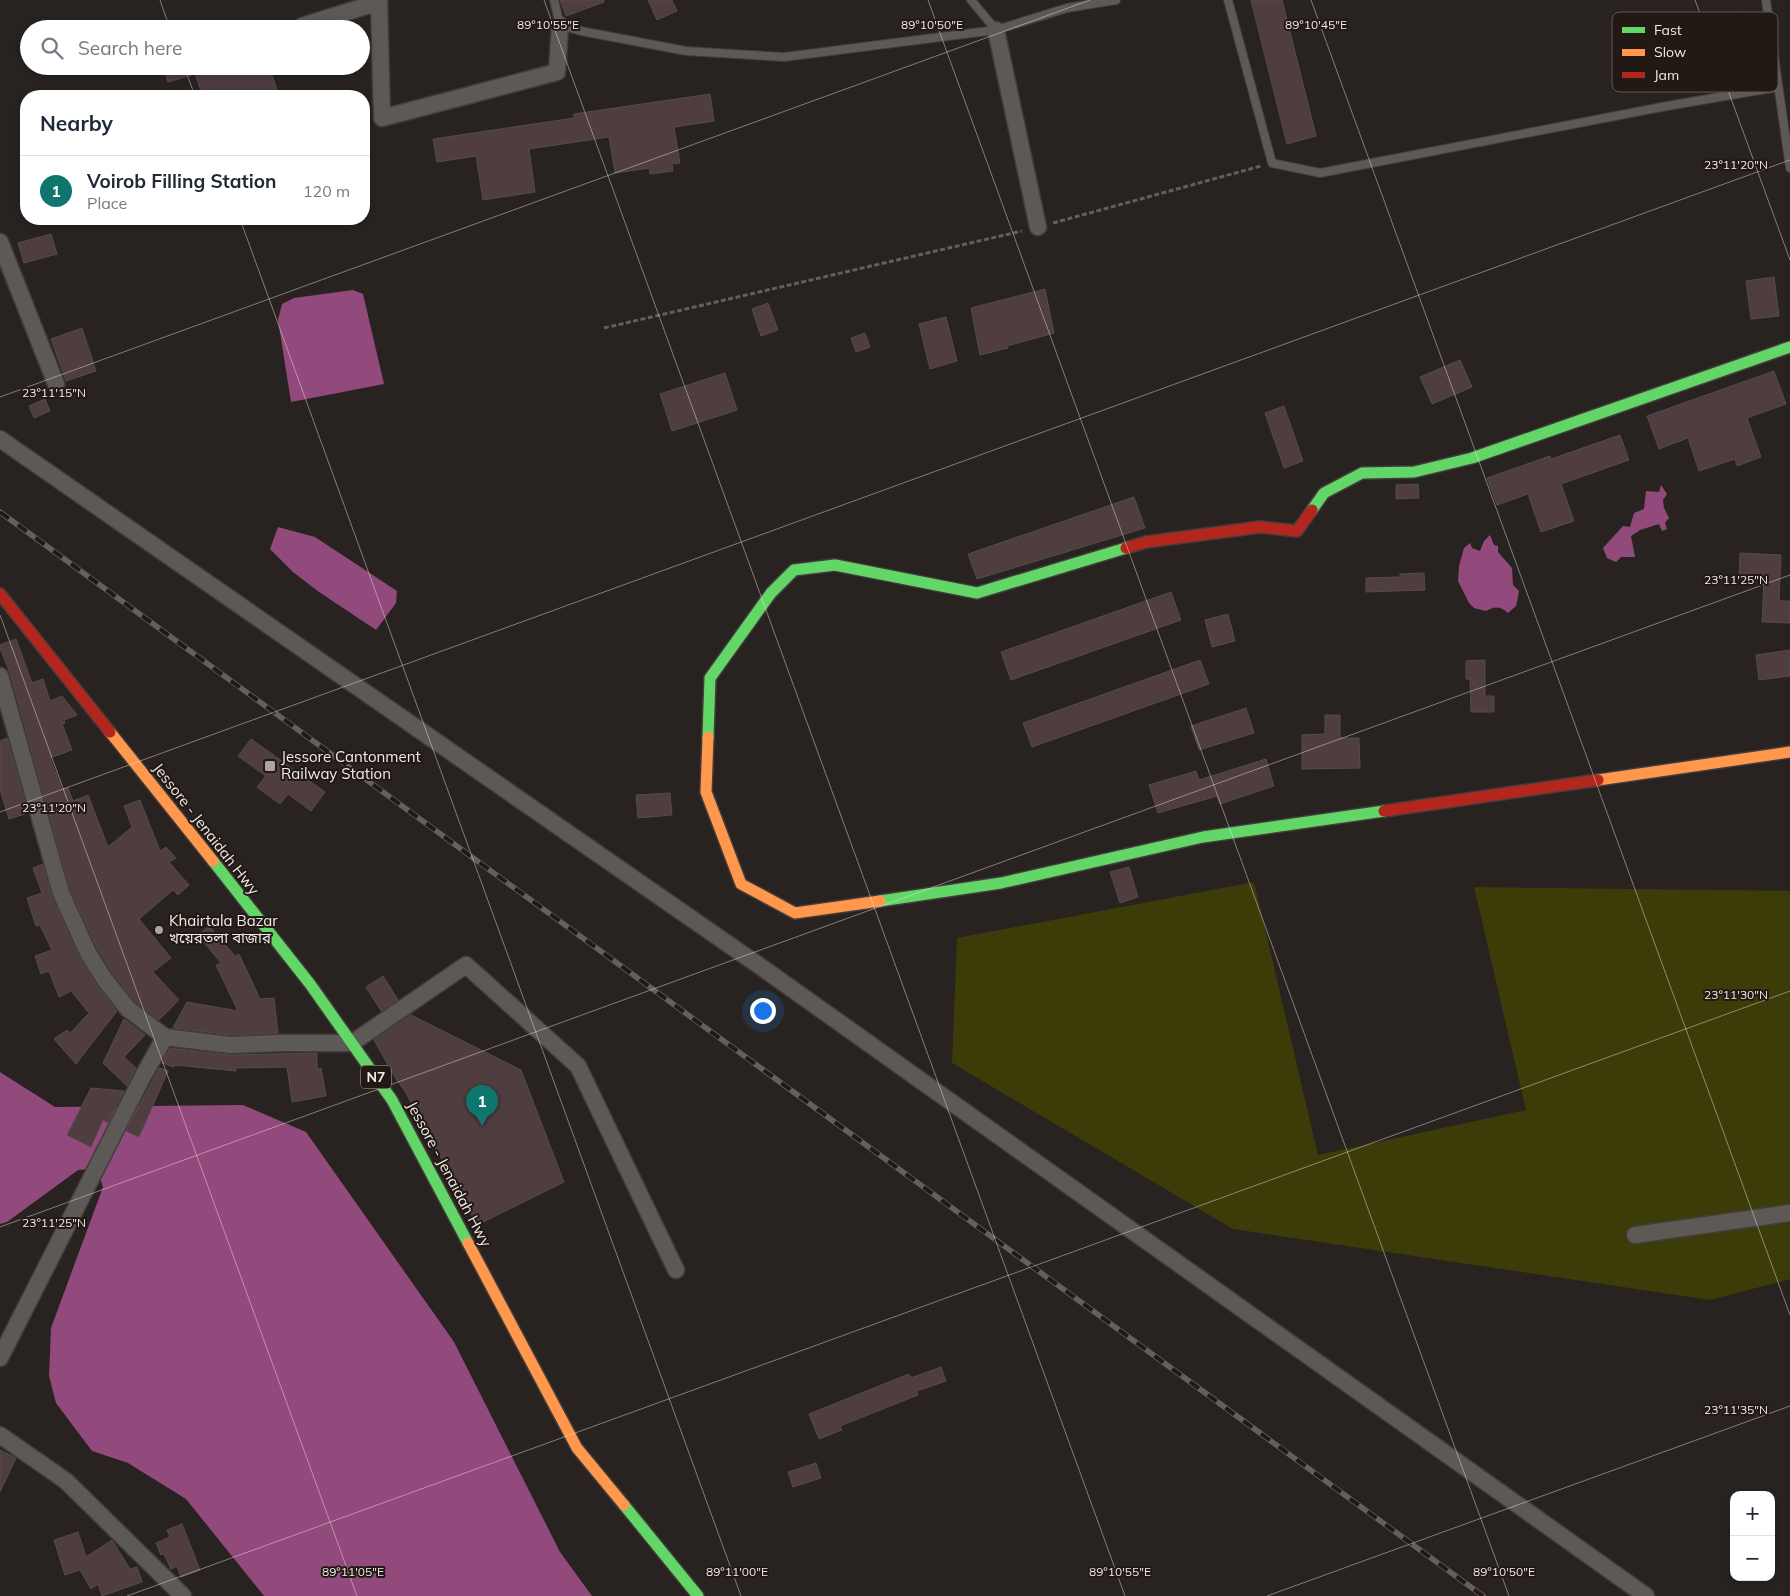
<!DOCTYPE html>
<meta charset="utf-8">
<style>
:root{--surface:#fff;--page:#f2f2f3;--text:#1f2937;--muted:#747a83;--line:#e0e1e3;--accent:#0f766e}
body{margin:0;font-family:Mulish,"Noto Sans Bengali",sans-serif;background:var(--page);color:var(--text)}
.controls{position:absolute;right:15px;bottom:15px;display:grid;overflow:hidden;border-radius:10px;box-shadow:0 2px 8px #0003}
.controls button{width:45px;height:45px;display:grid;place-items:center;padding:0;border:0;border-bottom:1px solid var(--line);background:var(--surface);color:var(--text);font:25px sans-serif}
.you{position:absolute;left:762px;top:1010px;width:18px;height:18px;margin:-12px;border:4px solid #fff;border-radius:50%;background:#1a73e8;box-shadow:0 0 0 8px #1a73e833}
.badge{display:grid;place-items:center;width:32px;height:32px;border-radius:50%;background:var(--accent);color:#fff;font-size:16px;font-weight:700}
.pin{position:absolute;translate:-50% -41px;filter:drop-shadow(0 1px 2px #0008)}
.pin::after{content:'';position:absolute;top:26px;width:18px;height:15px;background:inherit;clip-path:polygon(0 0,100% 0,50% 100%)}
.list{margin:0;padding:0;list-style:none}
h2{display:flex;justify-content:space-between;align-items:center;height:65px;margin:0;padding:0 20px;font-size:21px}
h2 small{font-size:16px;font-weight:400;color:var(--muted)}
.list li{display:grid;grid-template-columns:32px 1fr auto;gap:15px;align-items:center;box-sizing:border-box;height:70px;padding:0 20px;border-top:1px solid var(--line)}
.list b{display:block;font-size:19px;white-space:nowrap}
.list p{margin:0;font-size:16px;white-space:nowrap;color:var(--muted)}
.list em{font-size:16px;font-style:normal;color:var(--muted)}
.icon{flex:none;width:28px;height:28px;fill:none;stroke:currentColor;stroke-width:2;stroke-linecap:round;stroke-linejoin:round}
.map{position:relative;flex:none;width:1790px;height:1596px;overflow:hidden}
.search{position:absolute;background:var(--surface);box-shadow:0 2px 8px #0003;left:20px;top:20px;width:350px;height:55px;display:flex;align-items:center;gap:12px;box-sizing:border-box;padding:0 18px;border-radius:28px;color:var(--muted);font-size:19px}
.panel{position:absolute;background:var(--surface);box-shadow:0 2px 8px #0003;left:20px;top:90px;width:350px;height:135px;border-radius:20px}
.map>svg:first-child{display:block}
.green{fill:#3c3c09}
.water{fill:#914a7b}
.building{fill:#4f3d40;stroke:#524d4c}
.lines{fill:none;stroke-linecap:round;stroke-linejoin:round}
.lane-casing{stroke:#423d3a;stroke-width:10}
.street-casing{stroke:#423d3a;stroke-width:19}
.fast-casing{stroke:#423d3a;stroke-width:14}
.slow-casing{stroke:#423d3a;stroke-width:14}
.jam-casing{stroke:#423d3a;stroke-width:14}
.path{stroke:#635f5d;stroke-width:3;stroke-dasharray:5 2.5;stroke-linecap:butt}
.lane{stroke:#5d5957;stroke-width:8}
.street{stroke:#5d5957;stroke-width:16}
.fast{stroke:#63d668;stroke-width:11}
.slow{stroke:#ff974d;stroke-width:11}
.jam{stroke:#b3261e;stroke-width:11}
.rail-casing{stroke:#64605e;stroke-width:5.5}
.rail{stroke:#221814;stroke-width:4;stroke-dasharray:11;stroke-linecap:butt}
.ticks{fill:none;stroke:#f1eae7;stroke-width:1;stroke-opacity:0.45}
.poi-dot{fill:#aba4a1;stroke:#221814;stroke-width:2}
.labels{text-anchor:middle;stroke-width:4;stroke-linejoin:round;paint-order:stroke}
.shield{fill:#221814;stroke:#b3aba8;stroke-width:1}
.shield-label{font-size:14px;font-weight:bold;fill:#f1eae7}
.poi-label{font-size:15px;fill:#f1eae7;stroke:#221814;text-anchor:start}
.street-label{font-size:15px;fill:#f1eae7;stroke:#221814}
.key{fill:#221814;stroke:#605753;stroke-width:1}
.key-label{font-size:14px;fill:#f1eae7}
.ticks-label{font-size:12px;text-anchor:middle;fill:#f1eae7;stroke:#221814;stroke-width:4;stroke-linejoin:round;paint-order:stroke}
</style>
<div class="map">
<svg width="1790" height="1596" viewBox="0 0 1790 1596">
<rect width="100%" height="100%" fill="#282320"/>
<path class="green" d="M1254 882 1318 1155 1526 1110 1474 887 1790 891V1279L1710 1300 1233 1229 952 1063 957 938Z"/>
<path class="water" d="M353 290 363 294 384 384 291 402 278 320 282 304 294 298Z
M1661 485 1667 494 1663 500 1664 508 1669 518 1665 523 1667 529 1662 531 1659 524 1640 530 1631 536 1635 557H1621L1616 562 1607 558 1603 548 1623 526 1630 527 1634 513 1644 509 1646 491 1659 492Z
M278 527 315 537 397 591 396 603 376 630 319 592 293 572 270 549Z
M1490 535 1494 545 1498 546V552L1512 568 1513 585 1519 591 1516 606 1508 613C1500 606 1495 606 1486 611L1474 608 1469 603 1458 581 1459 566 1464 548 1470 543 1472 548 1480 551 1484 541Z
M0 1072 55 1107 243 1105 306 1132 454 1342 560 1552 592 1596H264L186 1499 128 1463 92 1451 56 1403 49 1376 51 1328 103 1187 100 1178 90 1169 78 1170 7 1222 0 1224Z"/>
<path class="building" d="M560 0H604V2L566 16Z
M648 0H672L677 11 657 20Z
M1251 0H1282L1316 136 1287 144Z
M1741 12 1743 64 1640 71 1641 76H1628L1627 49 1684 47V42L1718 40 1717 13Z
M163 66H269L279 96H203L195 74 168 82Z
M710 94 714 121 674 127 680 163 672 164 673 171 650 174 649 168 615 173 609 137 529 149 535 192 483 200 476 156 437 162 433 139 574 118V114Z
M51 234 57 254 24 263 18 243Z
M1774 277 1779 316 1751 319 1746 281Z
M1045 289 1054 333 1007 346 1008 348 980 355 971 308Z
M768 303 778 330 761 336 752 309Z
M946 317 957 361 930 369 919 324Z
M82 328 96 371 66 381 51 339Z
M865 333 870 347 856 352 851 338Z
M1460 360 1472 387 1432 404 1420 377Z
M1774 371 1786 404 1747 418 1761 457 1737 466 1735 459 1699 471 1688 438 1659 449 1647 416Z
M725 373 737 410 672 431 660 394Z
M45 399 50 411 34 418 29 406Z
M1284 406 1303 461 1284 468 1265 413Z
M1620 435 1629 460 1561 484 1574 521 1541 532 1528 494 1497 505 1487 478 1550 456 1551 459Z
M1418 484 1419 498 1396 499V485Z
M1134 497 1145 528 977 579 968 554Z
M1740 553 1781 555 1779 601H1790V623L1762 622 1764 581 1739 580Z
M1424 573 1425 590 1366 592V578L1400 577V574Z
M1171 592 1181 620 1011 680 1001 652Z
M1228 614 1235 641 1212 647 1205 620Z
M16 639 32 683 43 679 50 701 62 696 77 715 64 720 65 723 62 724 72 750 50 758 62 790 68 788 73 801 88 795 108 847 132 827 124 806 140 800 160 851 166 847 176 858 169 862 189 885 178 895 173 890 139 919 171 958 153 972 179 1000 159 1020 135 1002 113 974 97 948 70 890 10 673 0 648V645Z
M1790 650V676L1759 680 1756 655Z
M1200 660 1209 684 1032 747 1023 723Z
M1485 660V696H1494V712H1471L1470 679H1466V661Z
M1246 708 1254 733 1199 750 1191 726Z
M1325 715H1340V738H1359L1360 768 1302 769V735L1325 734Z
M7 738 28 813 9 819 0 790V741Z
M251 739 325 792 311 811 288 794 280 804 257 787 266 776 238 756Z
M1266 759 1274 786 1220 804 1217 796 1158 813 1149 785 1196 771 1199 780Z
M670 793 672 815 638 818 636 795Z
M43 864 52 897 79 957 97 986 117 1011 76 1064 54 1039 67 1030 70 1033 89 1013 71 991 59 997 49 971 41 974 35 956 52 950 40 925 36 926 27 898 42 893 33 868Z
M1129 867 1138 897 1120 903 1110 872Z
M209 926 235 956 239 954 260 999 274 998 278 1033 230 1035 173 1028 187 1002 238 1011 216 965 221 963 198 935Z
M383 976 398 1000 381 1011 366 987Z
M411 1015 521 1070 564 1182 477 1225 406 1093 395 1077 374 1040Z
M124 1019 145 1035 124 1057 136 1068 127 1086 103 1063Z
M170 1048 230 1055 317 1053V1069L321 1068 326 1096 292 1102 287 1067 236 1068V1071L175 1065 174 1067 162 1063Z
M159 1068 168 1071 139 1137 126 1131Z
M91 1088 124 1091 108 1123 103 1120 91 1147 67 1135Z
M941 1367 946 1381 917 1391 918 1395 840 1426 842 1430 819 1439 809 1414 909 1374 911 1378Z
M0 1450 16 1458 0 1492Z
M816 1463 821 1478 793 1487 788 1472Z
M182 1524 200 1570 181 1577 177 1566 171 1569 164 1554 161 1555 156 1543 170 1537 167 1530Z
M78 1532 86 1557 112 1540 130 1569 137 1567 142 1582 102 1596 98 1584 91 1589 80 1570 65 1575 54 1540Z"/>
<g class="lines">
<g class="lane-casing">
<path id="lane" d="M554 0 560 25 581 31 686 51 784 57 996 30 971 0
M1228 0 1272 163 1320 173 1667 106 1778 87
M1766 0 1790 168
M996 30 1067 8 1116 0"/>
</g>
<g class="street-casing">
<path id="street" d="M379 0 382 118 557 72 560 25
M302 26 379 2
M996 30 1038 227
M0 242 56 384
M0 439 764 969 1646 1596
M0 676 61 893 88 953 105 980 128 1009 165 1037 230 1045 278 1043H352L466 965 578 1066 676 1270
M1635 1235 1790 1213
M0 1358 143 1076 165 1037
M0 1435 66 1481 183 1596"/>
</g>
<g class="fast-casing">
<path id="fast" d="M1312 510 1324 493 1362 473 1414 472 1472 458 1790 347
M708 737 710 678 771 593 794 570 835 565 977 593 1126 548
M213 861 310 984 392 1100 468 1243
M880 901 1001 883 1203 837 1384 811
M624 1505 698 1596"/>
</g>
<g class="slow-casing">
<path id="slow" d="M110 732 213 861
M708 737 706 792 741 884 795 913 880 901
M1598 780 1790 752
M468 1243 577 1448 624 1505"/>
</g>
<g class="jam-casing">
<path id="jam" d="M1126 548 1146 542 1260 527 1297 531 1312 510
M0 594 110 732
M1384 811 1598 780"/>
</g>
<path class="path" d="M1053 223 1261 166
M604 328 1022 231"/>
<use href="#lane" class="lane"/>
<use href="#street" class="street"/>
<use href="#fast" class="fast"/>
<use href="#slow" class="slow"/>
<use href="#jam" class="jam"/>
<g class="rail-casing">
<path id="rail" d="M0 512 1483 1596"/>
</g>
<use href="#rail" class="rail"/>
</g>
<path class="ticks" d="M160 0 170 29M544 0 1125 1596M928 0 1509 1596M1311 0 1790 1315M1695 0 1790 260M184 66 195 96M240 219 741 1596M0 397 1090 0M0 615 357 1596M0 812 1790 160M0 1227 1790 575M127 1596 1790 991M1267 1596 1790 1406"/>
<g class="poi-dot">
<rect x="264" y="760" width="12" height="12" rx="2.5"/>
<circle cx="159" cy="930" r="5"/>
</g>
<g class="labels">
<rect class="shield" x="361" y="1065.5" width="30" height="23" rx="4"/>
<g class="shield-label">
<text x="376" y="1082">N7</text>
</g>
<g class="poi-label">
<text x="281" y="762">Jessore Cantonment<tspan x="281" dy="17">Railway Station</tspan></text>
<text x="169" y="926">Khairtala Bazar<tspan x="169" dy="17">খয়েরতলা বাজার</tspan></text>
</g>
<g class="street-label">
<text transform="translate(206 829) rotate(52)" y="5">Jessore - Jenaidah Hwy</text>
<text transform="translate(449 1174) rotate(62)" y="5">Jessore - Jenaidah Hwy</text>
</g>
</g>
<rect x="1612" y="12" width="166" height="80" rx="8" class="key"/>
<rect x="1622" y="27" width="23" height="6" fill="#63d668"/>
<rect x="1622" y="49" width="23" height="7" fill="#ff974d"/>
<rect x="1622" y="72" width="23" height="6" fill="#b3261e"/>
<g class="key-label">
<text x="1654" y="35">Fast</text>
<text x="1654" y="57">Slow</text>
<text x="1654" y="80">Jam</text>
</g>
<g class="ticks-label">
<text x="548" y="29">89°10'55"E</text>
<text x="932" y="29">89°10'50"E</text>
<text x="1316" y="29">89°10'45"E</text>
<text x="1736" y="169">23°11'20"N</text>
<text x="54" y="397">23°11'15"N</text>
<text x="1736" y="584">23°11'25"N</text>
<text x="54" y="812">23°11'20"N</text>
<text x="1736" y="999">23°11'30"N</text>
<text x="54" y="1227">23°11'25"N</text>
<text x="1736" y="1414">23°11'35"N</text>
<text x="353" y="1576">89°11'05"E</text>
<text x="737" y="1576">89°11'00"E</text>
<text x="1120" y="1576">89°10'55"E</text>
<text x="1504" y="1576">89°10'50"E</text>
</g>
</svg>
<div class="controls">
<button>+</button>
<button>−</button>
</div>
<div class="you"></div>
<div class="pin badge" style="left:482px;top:1126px">1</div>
<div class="search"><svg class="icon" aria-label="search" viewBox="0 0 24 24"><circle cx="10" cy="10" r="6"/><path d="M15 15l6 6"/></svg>Search here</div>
<section class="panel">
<h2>Nearby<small></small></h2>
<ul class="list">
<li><span class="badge">1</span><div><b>Voirob Filling Station</b><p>Place</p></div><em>120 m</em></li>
</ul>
</section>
</div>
